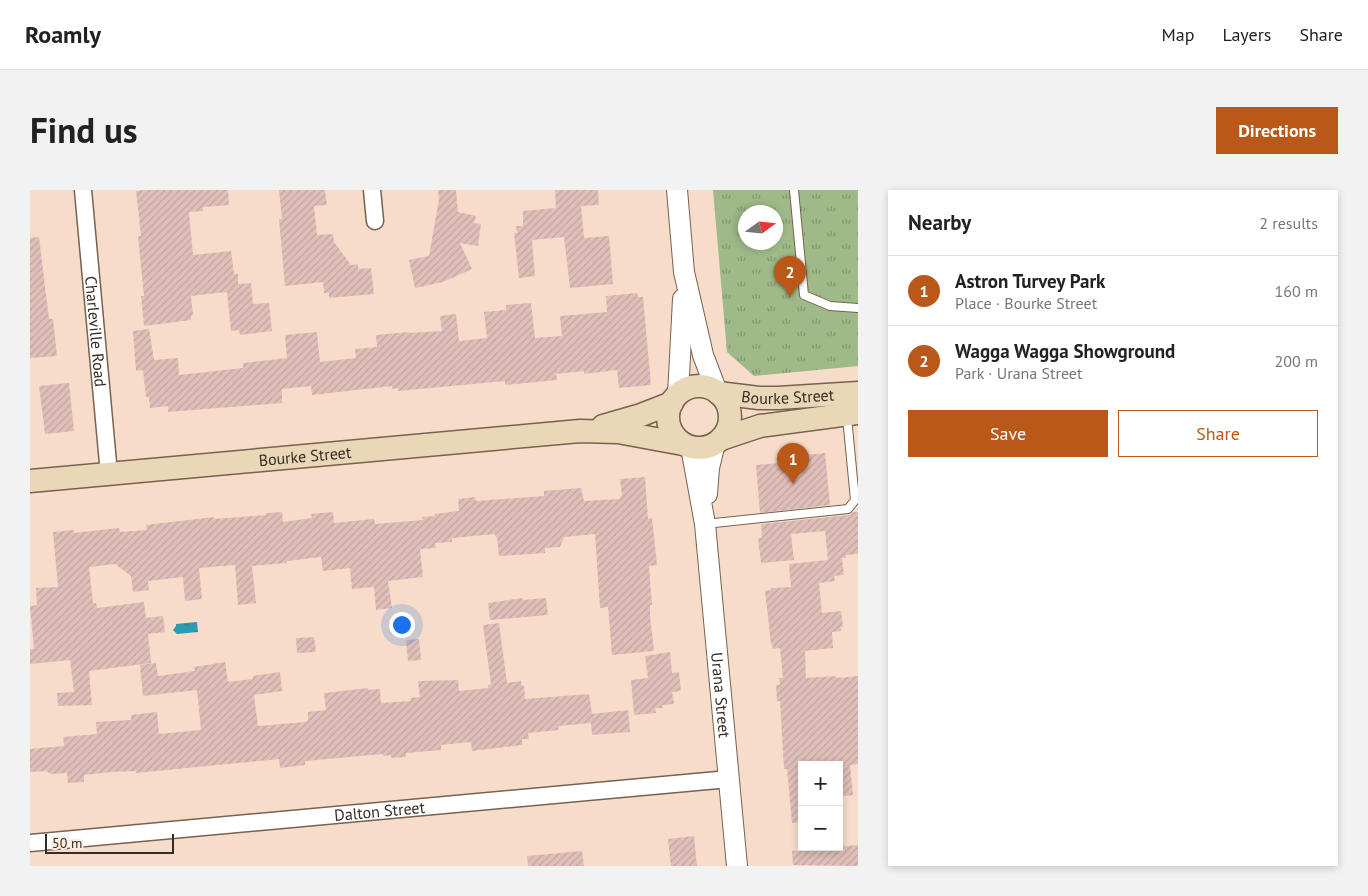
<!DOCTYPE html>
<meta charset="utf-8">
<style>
:root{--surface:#fff;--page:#f2f2f2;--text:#222;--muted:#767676;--line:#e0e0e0;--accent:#b95818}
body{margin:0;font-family:"PT Sans",sans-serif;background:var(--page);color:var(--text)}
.controls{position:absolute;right:15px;bottom:15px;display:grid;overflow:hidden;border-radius:0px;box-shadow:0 2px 8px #0003}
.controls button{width:45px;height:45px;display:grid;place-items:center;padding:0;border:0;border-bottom:1px solid var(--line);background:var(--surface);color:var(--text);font:25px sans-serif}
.compass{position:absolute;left:708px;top:15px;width:45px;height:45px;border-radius:50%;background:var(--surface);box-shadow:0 2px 8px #0003;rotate:75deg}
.scale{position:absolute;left:15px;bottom:12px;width:129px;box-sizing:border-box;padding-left:5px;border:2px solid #362c25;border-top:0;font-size:14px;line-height:18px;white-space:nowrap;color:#362c25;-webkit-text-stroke:4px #fcece0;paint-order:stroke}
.you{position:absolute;left:371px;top:434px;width:18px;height:18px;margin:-12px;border:4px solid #fff;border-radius:50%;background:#1a73e8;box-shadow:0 0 0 8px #1a73e833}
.badge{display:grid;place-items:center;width:32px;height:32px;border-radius:50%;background:var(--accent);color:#fff;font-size:16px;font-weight:700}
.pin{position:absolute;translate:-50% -41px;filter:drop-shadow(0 1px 2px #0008)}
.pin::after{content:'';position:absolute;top:26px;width:18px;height:15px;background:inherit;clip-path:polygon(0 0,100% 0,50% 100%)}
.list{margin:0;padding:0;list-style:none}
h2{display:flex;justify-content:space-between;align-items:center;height:65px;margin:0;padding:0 20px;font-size:21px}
h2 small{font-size:16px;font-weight:400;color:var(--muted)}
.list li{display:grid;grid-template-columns:32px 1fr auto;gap:15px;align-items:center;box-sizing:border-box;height:70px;padding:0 20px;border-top:1px solid var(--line)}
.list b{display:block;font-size:19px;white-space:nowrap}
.list p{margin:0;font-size:16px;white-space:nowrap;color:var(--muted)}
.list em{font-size:16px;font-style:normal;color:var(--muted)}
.actions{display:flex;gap:10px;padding:15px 20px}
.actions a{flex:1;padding:11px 0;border:1px solid var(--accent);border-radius:0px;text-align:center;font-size:18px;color:var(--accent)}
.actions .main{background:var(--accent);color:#fff}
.map{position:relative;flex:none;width:828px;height:676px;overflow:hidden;border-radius:0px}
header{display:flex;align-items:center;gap:30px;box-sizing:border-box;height:70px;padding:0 25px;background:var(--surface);border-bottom:1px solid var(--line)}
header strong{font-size:24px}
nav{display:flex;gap:28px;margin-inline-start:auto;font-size:18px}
.intro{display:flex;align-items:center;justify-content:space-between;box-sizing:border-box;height:120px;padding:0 30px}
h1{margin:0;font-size:35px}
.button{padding:12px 22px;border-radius:0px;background:var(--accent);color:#fff;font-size:18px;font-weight:700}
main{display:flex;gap:30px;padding:0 30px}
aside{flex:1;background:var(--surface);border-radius:0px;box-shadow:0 2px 8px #0003}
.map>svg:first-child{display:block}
.grass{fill:url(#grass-tufts);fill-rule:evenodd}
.water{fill:url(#water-ripples)}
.building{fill:url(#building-hatch)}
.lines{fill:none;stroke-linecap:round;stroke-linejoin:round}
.service-casing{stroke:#786150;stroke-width:10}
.minor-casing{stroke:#786150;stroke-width:19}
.tertiary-casing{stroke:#786150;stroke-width:22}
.secondary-casing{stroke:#786150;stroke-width:25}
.service{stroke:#fff;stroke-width:8}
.minor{stroke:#fff;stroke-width:16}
.tertiary{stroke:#fff;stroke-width:20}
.secondary{stroke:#e9d7b7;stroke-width:22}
.labels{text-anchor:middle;stroke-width:5;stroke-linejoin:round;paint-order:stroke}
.street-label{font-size:16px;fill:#362c25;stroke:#fcece0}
</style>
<header>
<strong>Roamly</strong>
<nav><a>Map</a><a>Layers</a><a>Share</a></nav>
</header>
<div class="intro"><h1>Find us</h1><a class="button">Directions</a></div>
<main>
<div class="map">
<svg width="828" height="676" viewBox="0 0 828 676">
<defs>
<pattern id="grass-tufts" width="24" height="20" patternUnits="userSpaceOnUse" patternTransform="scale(1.25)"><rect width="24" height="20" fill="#9fb988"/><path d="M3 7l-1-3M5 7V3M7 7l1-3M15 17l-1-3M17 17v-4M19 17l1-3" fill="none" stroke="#82976f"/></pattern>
<pattern id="water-ripples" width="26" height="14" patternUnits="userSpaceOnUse" patternTransform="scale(1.25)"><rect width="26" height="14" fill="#2e9bb4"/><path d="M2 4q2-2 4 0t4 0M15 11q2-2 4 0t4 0" fill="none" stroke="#287f92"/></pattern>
<pattern id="building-hatch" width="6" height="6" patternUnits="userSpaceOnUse" patternTransform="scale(1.25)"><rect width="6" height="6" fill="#e0bfba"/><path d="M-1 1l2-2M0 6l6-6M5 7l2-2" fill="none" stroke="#c1a4a0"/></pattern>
</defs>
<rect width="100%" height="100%" fill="#f7dcc9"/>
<path class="grass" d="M683 0H828V176L724 186 697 162ZM716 22H746V52H716Z"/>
<path class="water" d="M167 432 168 442 147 444 143 440 146 436V434Z"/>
<path class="building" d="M116 0H198L199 15 173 17V21L159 22 163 65 201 61 204 84H208V94L221 93 223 114 239 113 242 141 210 145 209 140 201 141 197 102 161 106 163 125 161 126V130L114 136 111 106H114L108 46H111L106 1Z
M249 0H295L297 15 284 16 287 45 303 44 304 52 321 75 328 74V79L341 78 344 104 299 108V103H294L293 92 255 96 249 29H252Z
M408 0H426L428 22 446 26 444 33 451 34 448 56 430 53 442 79 413 92 385 98 379 70 399 66 409 9Z
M525 0H568L569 15 551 16 554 48 579 46 583 94 540 98 534 47 502 50 505 86 489 88 484 43H487L486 36H493V21L526 18Z
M9 47 19 129H23L27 166 0 168V48Z
M607 103 608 107H613L621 195 589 198 587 180 554 184V181L526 184 527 190 475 195V191L368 201V198L362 199V196L282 205 281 196 252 199V213L138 222V216L120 218 119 207H116L113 180 106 181 103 141 119 139 124 170 148 168 149 185 213 178V173L257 168 255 145 287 142 290 172 326 168 325 159 347 157 346 145 379 142 380 143 412 141 410 126 426 124 429 151 457 148 454 122 476 120V115L501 113 505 148 532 146 530 126 577 122 576 106Z
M39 193 44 241 15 244 9 196Z
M795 263 800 315 730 323 726 275 774 271V265Z
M615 287 618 329 622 328 627 375 619 376 622 415H620V426L624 461 582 465 578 417 570 418 565 344 534 347 530 357 515 358V363L469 366 467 347 466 348 465 344 422 348V352L405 353 406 358 390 359 393 387 358 391 362 418 346 420 344 397 322 399 320 378 293 381 291 367 257 371V373L222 376 226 413 208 415 205 375 169 378 172 409 155 411 153 387 118 391 119 400 103 402 101 386 85 374 59 377 63 413H66L67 418 114 412 116 428 133 426 135 442 118 444 121 473 59 481 62 515 28 516 27 503 44 502 40 470 0 474V459H4L0 416 7 415 6 398 28 397 23 342 44 340V343L89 338 90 342 117 340 116 335 184 327V329L236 325V323L252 322 253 332 282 328 281 324 303 322 304 333 344 329 345 334 393 330 392 327 405 326 404 324 429 321 428 309 445 307 446 311 514 306V301L551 298 554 311 590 309V307L592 306 590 289Z
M823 322H828V364L816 365V368H812L814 385 804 386 805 391 789 393 792 423 811 421 813 437H811V441L802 442 803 458 775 461 776 488 806 486 807 488 828 486V574L820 575 823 605 809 607V575H772V632L762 633 757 579H754L750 511H747L746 495H750L749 488H753L750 458 743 459 742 454H741L735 401 741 400V398L761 397 759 374 798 370 795 341 761 344 764 370 731 373 728 348H732L731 334 819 325Z
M492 408 493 410 516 408 518 425 460 430 458 413Z
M469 433 477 493 491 491 492 496H494L495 509 559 504 562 524 598 520 600 542 562 545 561 533 528 536 529 540 498 543 499 549H492V555L442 561 441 552 411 555V560L376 563V567L361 568V565L353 566V564L275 571V575L250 578 249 569 106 583V581L81 582 54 585V592L38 593 37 583 21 584 16 581 0 582V559L34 556 33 547 67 544 66 532 101 530V525L127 522 129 544 171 540 167 500 113 506 110 475 126 473 128 486 165 481 164 477 195 472 198 492 223 489V486L250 482 252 501 224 505 228 536 276 532 278 530V522L296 520 294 503 338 498V500L350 499 351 513 381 511 380 508 390 507 388 491 428 490 429 501 458 498V495L461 494 453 435Z
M284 447 286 462 267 463 266 448Z
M389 449 391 470 378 471 376 450Z
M640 462 642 483 649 482 651 501 642 502 644 514 632 515 633 518H625L626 523 604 525 601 490 618 488 615 466Z
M664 646 667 676H641L638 649Z
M828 655V676L763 675 762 661Z
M552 661 554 676H498L497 666Z"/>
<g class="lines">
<g class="service-casing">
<path id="service" d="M764 0 774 105 800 116 828 118
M675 334 818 319 825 310 817 227"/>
</g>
<g class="minor-casing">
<g id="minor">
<path id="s1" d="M53 0 79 284"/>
<path d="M342 0 345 31"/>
<path id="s2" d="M0 653 699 589"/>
</g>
</g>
<g class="tertiary-casing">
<g id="tertiary">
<path d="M647 0 654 82 673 165 687 202"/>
<path d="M648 205 653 109"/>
<path id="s3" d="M661 257 675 334 707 676"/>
<path d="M677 304 679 278 685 253"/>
</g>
</g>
<g class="secondary-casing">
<g id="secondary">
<circle cx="669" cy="227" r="31"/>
<path id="s4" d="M688 203 729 208H748L828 203"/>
<path d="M573 236 611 225 642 213"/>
<path d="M691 249 730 236 828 223"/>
<path id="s5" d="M0 291 550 241 588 242 653 254"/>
</g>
</g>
<use href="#service" class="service"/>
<use href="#minor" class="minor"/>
<use href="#tertiary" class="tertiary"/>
<use href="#secondary" class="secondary"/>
</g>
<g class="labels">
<g class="street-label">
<text dy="6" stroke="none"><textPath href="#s1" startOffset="142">Charleville Road</textPath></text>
<text dy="6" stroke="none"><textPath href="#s4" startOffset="70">Bourke Street</textPath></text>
<text dy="6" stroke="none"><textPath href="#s5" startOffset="276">Bourke Street</textPath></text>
<text dy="6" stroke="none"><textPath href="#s3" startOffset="250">Urana Street</textPath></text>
<text dy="6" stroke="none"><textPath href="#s2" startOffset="351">Dalton Street</textPath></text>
</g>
</g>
</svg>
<div class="controls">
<button>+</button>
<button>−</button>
</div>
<svg class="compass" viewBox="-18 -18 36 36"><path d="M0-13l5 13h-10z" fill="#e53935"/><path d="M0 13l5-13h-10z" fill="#767676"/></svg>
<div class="scale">50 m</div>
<div class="you"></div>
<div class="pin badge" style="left:763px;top:294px">1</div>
<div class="pin badge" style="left:760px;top:107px">2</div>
</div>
<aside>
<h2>Nearby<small>2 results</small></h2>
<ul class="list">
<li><span class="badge">1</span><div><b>Astron Turvey Park</b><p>Place · Bourke Street</p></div><em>160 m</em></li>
<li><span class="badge">2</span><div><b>Wagga Wagga Showground</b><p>Park · Urana Street</p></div><em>200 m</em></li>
</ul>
<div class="actions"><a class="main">Save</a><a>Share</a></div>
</aside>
</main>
